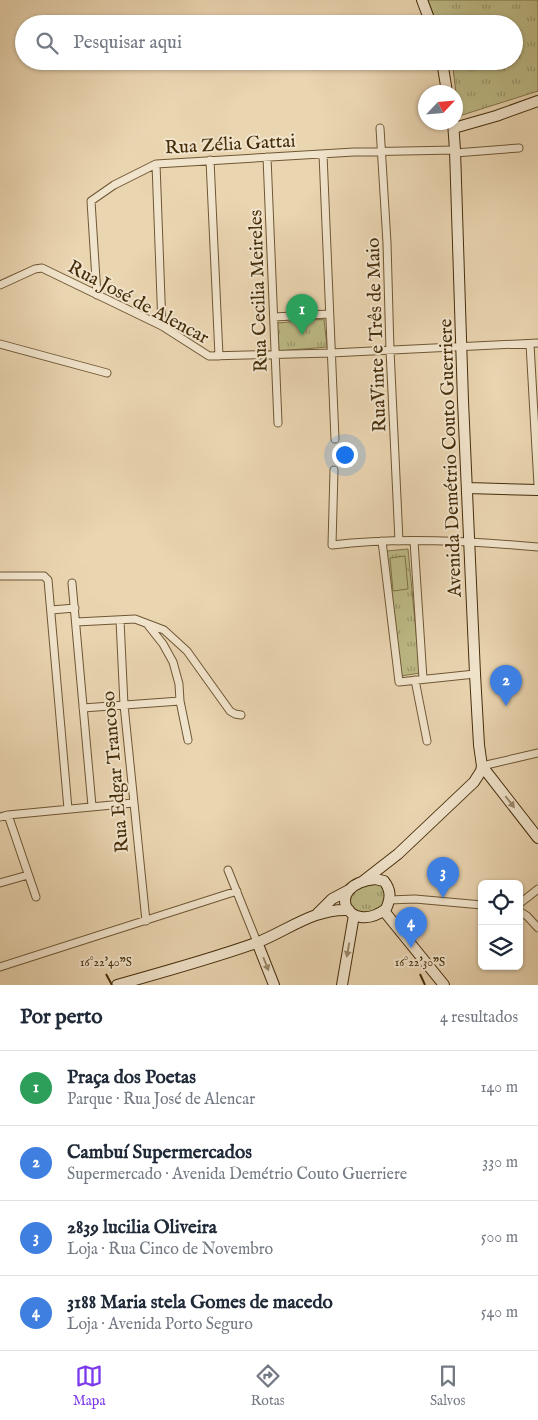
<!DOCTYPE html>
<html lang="pt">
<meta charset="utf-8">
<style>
:root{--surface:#fff;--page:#f2f2f3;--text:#1f2937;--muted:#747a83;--line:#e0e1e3;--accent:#7c3aed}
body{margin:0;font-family:"IM FELL English",serif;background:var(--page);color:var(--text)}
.controls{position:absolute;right:15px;bottom:15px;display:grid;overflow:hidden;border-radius:8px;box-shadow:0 1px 4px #0004}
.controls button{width:45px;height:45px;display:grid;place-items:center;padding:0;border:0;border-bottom:1px solid var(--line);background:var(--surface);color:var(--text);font:25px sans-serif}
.compass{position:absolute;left:418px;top:85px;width:45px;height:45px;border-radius:50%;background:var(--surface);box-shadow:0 1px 4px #0004;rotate:64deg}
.you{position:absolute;left:344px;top:454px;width:18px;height:18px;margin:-12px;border:4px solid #fff;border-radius:50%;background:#1a73e8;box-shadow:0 0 0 8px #1a73e833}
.badge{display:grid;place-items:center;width:32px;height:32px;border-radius:50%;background:var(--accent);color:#fff;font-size:16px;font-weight:700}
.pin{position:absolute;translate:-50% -41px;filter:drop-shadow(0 1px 2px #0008)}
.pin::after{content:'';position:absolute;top:26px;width:18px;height:15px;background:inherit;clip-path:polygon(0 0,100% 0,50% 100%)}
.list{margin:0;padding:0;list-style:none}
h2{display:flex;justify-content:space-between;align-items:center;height:65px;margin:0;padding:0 20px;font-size:21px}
h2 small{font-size:16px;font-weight:400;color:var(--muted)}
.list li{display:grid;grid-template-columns:32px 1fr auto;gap:15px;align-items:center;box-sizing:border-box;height:75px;padding:0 20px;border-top:1px solid var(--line)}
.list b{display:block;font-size:19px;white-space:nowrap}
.list p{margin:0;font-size:16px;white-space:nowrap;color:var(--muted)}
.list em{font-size:16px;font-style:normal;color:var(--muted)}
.icon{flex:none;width:28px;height:28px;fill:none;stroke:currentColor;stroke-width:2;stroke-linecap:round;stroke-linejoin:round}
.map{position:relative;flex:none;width:538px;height:985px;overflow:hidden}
.search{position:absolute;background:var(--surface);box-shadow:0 1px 4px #0004;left:15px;right:15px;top:15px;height:55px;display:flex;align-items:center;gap:12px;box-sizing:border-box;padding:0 18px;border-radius:28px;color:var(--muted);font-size:19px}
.sheet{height:365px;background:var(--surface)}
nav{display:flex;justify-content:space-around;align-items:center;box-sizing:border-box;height:70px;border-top:1px solid var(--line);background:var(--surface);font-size:14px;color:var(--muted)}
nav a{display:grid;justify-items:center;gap:2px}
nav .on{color:var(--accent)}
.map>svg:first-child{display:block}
.park{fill:url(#park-tufts);stroke:#817448}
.garden{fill:#bdbb87;stroke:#817448}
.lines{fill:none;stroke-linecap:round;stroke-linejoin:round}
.street-casing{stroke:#6e5734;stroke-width:9}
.secondary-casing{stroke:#452d0a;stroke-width:12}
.street{stroke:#f1e4cc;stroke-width:7}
.secondary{stroke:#f1e4cc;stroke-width:10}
.oneway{fill:#9b886b}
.ticks{fill:none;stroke:#452d0a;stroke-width:2}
.labels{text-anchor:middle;stroke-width:4;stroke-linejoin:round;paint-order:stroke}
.street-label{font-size:19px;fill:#452d0a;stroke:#f1e4cc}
.ticks-label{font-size:12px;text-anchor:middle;fill:#452d0a;stroke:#f1e4cc;stroke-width:4;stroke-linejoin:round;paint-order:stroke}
</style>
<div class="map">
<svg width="538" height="985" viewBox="0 0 538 985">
<defs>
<pattern id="park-tufts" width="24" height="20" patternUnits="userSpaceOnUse" patternTransform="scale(1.25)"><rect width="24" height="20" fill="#bdbb87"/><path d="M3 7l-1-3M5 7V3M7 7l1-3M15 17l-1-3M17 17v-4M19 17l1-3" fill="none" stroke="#9b986d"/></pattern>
</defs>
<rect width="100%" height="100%" fill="#ead5b1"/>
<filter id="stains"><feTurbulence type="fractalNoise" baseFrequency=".004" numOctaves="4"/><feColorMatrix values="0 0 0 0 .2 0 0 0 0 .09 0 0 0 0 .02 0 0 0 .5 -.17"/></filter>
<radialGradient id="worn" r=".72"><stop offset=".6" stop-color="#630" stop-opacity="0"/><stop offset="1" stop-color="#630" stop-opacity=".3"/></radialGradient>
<path class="park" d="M428 0H538V91L459 116 452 61H514V24H437Z
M324 319 327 347 279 351 277 323Z
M408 549 420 673 401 676 386 551Z
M380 883 387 893 383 905 371 915 356 912 351 905 348 898C355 886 367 884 380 883Z"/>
<path class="garden" d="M405 556 408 589 393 591 390 558Z"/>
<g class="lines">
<g class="street-casing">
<path id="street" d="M380 128 387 243 390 350 399 541
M455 153 519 148
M323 154 335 439
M267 157 278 423
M210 160 219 356
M156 164 162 326
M0 285 35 269 42 268 162 326 209 356 331 353 538 343
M97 295 91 201 114 185 156 164 354 152 455 150
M274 317 329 314
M0 344 107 373
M530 344 538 485
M334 470 332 545C400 537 470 541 538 547
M382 541 399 682 475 674
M414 541 423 679
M0 576H44L48 580 68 809
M72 583 92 806
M51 610 75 608
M120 620 124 705 146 921
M76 622 135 619 164 630 187 651 230 711 235 714 241 715
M148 625 163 644 173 662 179 684 180 701 188 740
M415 680 427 741
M83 708 180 701
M482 766 538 753
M8 815 36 897
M0 817 8 815 133 803
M228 870 257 942
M0 883 28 875
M389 900 415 899 482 905
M519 904 538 889
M519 911 527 916 538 928
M0 967 237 891"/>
</g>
<g class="secondary-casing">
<path id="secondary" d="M422 0 431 24
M442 61 447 92
M454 128 496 116 538 101
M468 488 538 490
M482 766 538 838
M375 879 384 881C391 890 391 898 386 909 348 937 322 885 375 879Z
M362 882 398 854 474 782 481 771 482 766 479 745 475 674 463 401 455 150 453 122
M384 911 444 985
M317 914 332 899 349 890
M257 942 274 985
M117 985C164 972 211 959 256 943 287 931 314 908 349 910
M342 985 354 915"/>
</g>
<use href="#street" class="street"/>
<use href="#secondary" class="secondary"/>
</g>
<defs><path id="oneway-solid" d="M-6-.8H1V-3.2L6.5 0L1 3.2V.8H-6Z" transform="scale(1.25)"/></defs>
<g class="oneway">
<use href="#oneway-solid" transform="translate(510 802) rotate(52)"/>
<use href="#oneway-solid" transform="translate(348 950) rotate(100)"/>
<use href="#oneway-solid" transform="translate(266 964) rotate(68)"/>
</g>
<path class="ticks" d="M106 974 112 985M420 974 425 985"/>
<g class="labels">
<g class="street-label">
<text transform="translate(230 143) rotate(-3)" y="7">Rua Zélia Gattai</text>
<text transform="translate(257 291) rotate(-92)" y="7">Rua Cecilia Meireles</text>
<text transform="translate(139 301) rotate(28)" y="7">Rua José de Alencar</text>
<text transform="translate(375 335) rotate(-92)" y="7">RuaVinte e Três de Maio</text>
<text transform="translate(449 458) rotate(-92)" y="7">Avenida Demétrio Couto Guerriere</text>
<text transform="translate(114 772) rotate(-95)" y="7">Rua Edgar Trancoso</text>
</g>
</g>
<g class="ticks-label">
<text x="106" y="966">16°22'40"S</text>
<text x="420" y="966">16°22'30"S</text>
</g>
<rect width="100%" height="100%" filter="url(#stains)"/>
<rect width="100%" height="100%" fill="url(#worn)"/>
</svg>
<div class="controls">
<button><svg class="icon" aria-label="locate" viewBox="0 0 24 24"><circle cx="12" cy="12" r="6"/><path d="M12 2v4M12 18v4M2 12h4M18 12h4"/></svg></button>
<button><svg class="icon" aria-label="layers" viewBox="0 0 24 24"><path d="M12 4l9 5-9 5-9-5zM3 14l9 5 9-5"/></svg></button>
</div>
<svg class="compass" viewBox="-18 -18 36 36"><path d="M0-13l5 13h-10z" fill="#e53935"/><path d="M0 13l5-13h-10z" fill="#747a83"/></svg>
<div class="you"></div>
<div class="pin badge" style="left:302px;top:335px;background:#2e9e5b">1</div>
<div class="pin badge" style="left:506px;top:706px;background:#3f7fe0">2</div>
<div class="pin badge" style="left:443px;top:898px;background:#3f7fe0">3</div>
<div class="pin badge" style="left:411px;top:948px;background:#3f7fe0">4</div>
<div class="search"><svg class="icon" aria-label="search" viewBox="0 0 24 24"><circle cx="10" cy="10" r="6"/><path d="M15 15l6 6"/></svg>Pesquisar aqui</div>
</div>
<section class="sheet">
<h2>Por perto<small>4 resultados</small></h2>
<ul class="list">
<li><span class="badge" style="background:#2e9e5b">1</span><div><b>Praça dos Poetas</b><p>Parque · Rua José de Alencar</p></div><em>140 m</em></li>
<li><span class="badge" style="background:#3f7fe0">2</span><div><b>Cambuí Supermercados</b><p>Supermercado · Avenida Demétrio Couto Guerriere</p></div><em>330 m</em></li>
<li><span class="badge" style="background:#3f7fe0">3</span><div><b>2839 lucilia Oliveira</b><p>Loja · Rua Cinco de Novembro</p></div><em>500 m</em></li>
<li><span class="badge" style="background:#3f7fe0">4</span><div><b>3188 Maria stela Gomes de macedo</b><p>Loja · Avenida Porto Seguro</p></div><em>540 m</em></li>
</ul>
</section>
<nav>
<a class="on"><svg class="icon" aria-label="map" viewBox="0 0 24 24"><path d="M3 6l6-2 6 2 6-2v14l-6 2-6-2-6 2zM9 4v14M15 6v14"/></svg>Mapa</a>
<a><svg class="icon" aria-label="directions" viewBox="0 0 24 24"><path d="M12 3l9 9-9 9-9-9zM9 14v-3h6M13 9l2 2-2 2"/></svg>Rotas</a>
<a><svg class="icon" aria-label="saved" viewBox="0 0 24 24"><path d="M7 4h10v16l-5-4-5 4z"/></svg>Salvos</a>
</nav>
